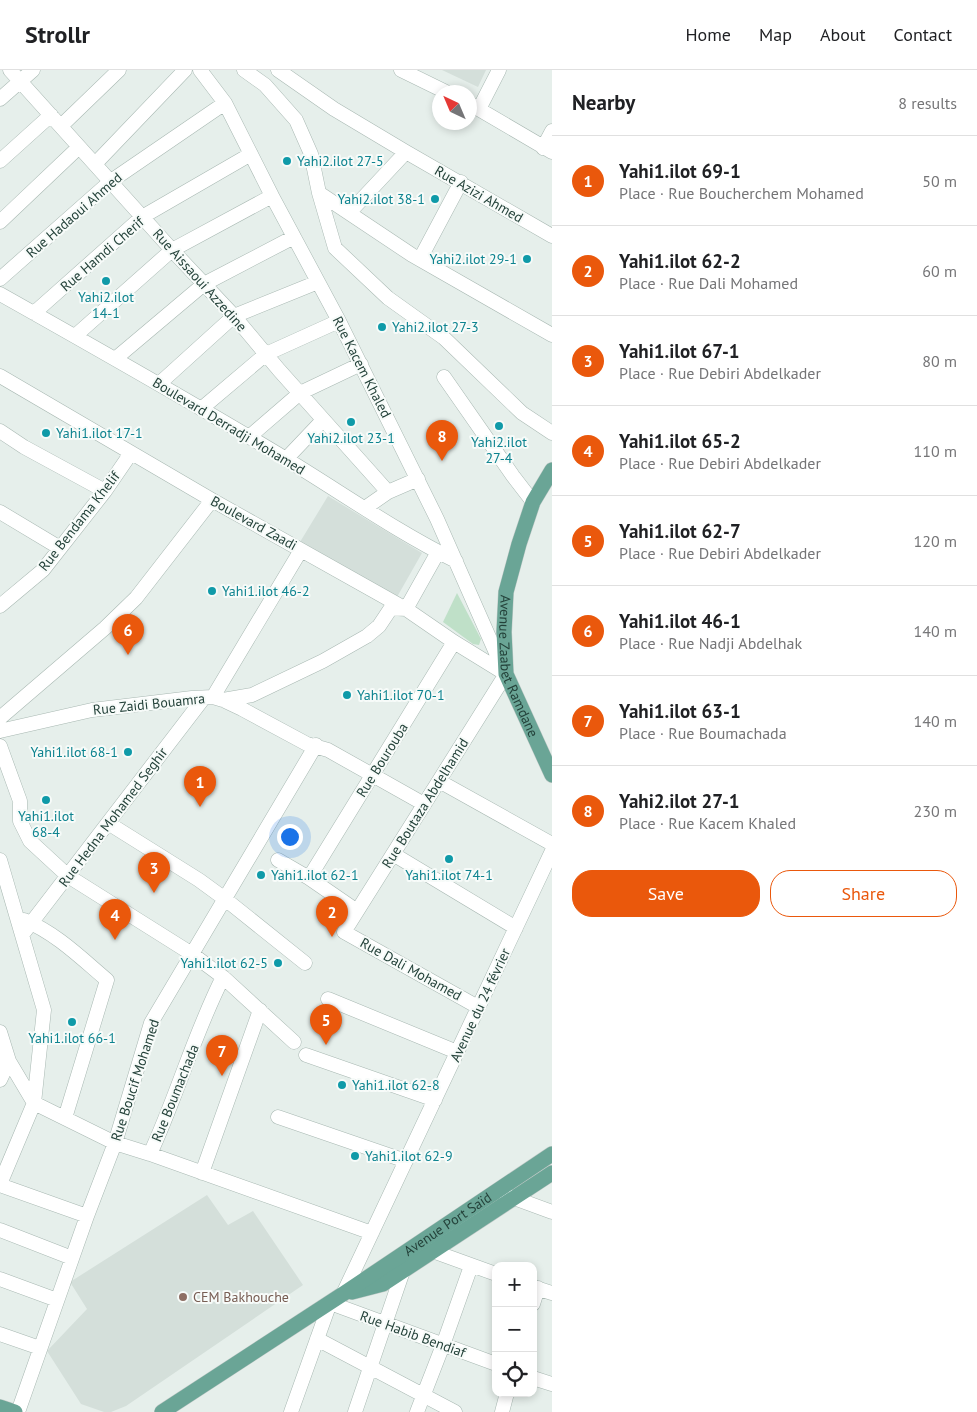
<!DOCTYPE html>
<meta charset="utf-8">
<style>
:root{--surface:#fff;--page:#f6f6f6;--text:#202124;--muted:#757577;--line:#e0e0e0;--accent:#ea580c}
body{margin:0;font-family:"PT Sans",sans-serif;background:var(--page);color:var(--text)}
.controls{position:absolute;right:15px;bottom:15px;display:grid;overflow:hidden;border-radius:10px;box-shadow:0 2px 8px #0003}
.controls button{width:45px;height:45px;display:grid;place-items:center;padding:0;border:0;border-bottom:1px solid var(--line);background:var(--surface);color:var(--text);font:25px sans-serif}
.compass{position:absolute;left:432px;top:15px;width:45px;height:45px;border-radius:50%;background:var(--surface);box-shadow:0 2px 8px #0003;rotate:316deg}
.you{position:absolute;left:289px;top:766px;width:18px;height:18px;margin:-12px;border:4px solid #fff;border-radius:50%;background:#1a73e8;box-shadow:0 0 0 8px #1a73e833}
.badge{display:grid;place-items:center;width:32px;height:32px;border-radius:50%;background:var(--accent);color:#fff;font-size:16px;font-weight:700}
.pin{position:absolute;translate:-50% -41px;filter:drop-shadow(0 1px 2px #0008)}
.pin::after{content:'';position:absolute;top:26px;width:18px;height:15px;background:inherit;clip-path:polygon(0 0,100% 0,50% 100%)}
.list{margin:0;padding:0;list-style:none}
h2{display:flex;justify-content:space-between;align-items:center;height:65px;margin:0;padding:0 20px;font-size:21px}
h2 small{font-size:16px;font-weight:400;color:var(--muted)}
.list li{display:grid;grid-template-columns:32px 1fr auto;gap:15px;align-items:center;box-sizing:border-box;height:90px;padding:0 20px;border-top:1px solid var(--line)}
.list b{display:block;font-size:19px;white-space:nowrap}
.list p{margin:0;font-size:16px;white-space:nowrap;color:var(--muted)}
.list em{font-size:16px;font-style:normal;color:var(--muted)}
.actions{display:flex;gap:10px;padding:15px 20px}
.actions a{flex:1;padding:11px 0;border:1px solid var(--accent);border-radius:20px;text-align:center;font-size:18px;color:var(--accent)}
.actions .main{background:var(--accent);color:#fff}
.icon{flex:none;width:28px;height:28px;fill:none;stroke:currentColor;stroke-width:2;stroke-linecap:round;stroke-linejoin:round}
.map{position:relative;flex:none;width:552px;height:1342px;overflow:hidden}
header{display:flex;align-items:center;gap:30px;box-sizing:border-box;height:70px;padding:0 25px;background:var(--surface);border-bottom:1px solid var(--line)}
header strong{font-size:24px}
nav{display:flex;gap:28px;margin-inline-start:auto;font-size:18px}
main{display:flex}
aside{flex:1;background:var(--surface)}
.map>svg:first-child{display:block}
.built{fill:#d4dfda}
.green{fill:#bfe0c8}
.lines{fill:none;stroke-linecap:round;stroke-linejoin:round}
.minor-casing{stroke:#a8b8b2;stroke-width:15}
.major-casing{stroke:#c2cac8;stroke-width:16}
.minor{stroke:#fff;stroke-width:14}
.major{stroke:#6aa596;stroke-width:15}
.culture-dot{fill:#0f9aa8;stroke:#f7fbf9;stroke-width:2}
.education-dot{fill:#8d6e63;stroke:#f7fbf9;stroke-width:2}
.labels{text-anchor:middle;stroke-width:4;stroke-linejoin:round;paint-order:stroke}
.culture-label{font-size:14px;fill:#0d838f;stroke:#f7fbf9;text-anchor:start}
.street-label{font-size:14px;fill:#24423a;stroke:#f7fbf9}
.education-label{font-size:14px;fill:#785e54;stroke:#f7fbf9;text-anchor:start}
</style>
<header>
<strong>Strollr</strong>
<nav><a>Home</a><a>Map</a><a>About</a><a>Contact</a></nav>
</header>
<main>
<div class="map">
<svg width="552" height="1342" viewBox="0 0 552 1342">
<rect width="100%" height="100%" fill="#e6efeb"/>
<path class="built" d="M442 0H486L478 17Z
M328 426 422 483 397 527 300 472Z
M207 1125 228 1155 253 1141 303 1215 126 1336 111 1342H104L81 1334 47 1281 87 1239 70 1212Z"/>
<path class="green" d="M457 523 481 569 479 575 473 574 443 552Z"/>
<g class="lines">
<g class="minor-casing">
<path id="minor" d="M10 0 172 180 234 246 279 300 388 422
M200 0 225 33 272 126 339 251 437 449 504 601
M244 0 265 15 296 50 311 84 319 123 335 178 388 228 444 268 522 343 552 363
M278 0 334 39 406 82 552 166
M401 0 446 22
M0 29 33 0
M470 34 552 82
M479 39 499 0
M61 56 119 0
M543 78 552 61
M0 91 51 45
M95 94 185 0
M319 123 412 185 552 265
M349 143 406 82
M0 152 79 77
M420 189 461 112
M0 209 111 111 225 33
M0 224C96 278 192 332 286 389 342 423 397 462 456 491
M34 243 142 147 251 84
M75 266 172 180 272 126
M115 289 204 214 294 167
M0 306 212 430 406 539 454 572 506 604
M444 307 513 406 533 432
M160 313 234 246 318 212
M201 339 266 284 339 251
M0 361 24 377 105 421
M249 367 300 323 361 294
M286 389 323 350
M365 438 388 422 418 409
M0 442 60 478
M0 536 43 500 105 421 131 383
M213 627 301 480
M223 630 252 625 323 591 367 566 379 556 391 538 406 539 438 482
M0 648 105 558 136 528 212 430
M0 661 92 640 192 628 213 627 223 630 242 639 307 674 328 680 424 734
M0 676 20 731V751L30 771 68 806 192 884 223 907 294 972
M439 711 552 774
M108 753 199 810 225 829 305 893
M393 784 516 858
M0 790 44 940 34 1033 0 1114
M278 790 309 808 357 841
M309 808 454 572
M24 850C56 863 81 888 107 910L65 1048
M22 865 203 629
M328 929 457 982
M478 937 344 862 506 604
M0 962 9 991 34 1033
M306 985 435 1030
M0 1010 9 991 3 988
M34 1033 115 1073 150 1084 372 1163
M278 1047 406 1091
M150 1084C177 1026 194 964 223 907
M202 1103 260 940
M0 1115 87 1146
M506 1125 552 1142
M0 1160 72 1188
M424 1178 496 1204
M0 1209 57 1230
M533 1217 552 1223
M343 1224 552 781
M533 1234 538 1218
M0 1264 40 1278
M317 1269 455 1342
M533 1308 552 1314
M18 1342 87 1146 115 1073 151 953 316 675
M291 1342 330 1233 496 1294
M355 1342 403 1201
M417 1342 443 1275 471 1196
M502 1342 507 1323"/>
</g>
<g class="major-casing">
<g id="major">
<path id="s1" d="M552 400 533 432 519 474 506 522 504 562 506 604 552 705"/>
<path d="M352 1222 383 1214 552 1103"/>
<path d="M0 1337 15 1342"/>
<path id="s2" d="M162 1342 343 1224 552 1084"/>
</g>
</g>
<use href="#minor" class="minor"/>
<use href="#major" class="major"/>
</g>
<g class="culture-dot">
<circle cx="287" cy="91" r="5"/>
<circle cx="435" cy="129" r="5"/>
<circle cx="527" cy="189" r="5"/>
<circle cx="106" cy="211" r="5"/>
<circle cx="382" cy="257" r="5"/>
<circle cx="351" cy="352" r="5"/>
<circle cx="499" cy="356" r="5"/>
<circle cx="46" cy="363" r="5"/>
<circle cx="212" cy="521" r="5"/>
<circle cx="347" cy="625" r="5"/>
<circle cx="128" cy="682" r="5"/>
<circle cx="46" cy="730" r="5"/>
<circle cx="449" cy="789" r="5"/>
<circle cx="261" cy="805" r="5"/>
<circle cx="278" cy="893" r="5"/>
<circle cx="72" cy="952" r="5"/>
<circle cx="342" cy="1015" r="5"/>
<circle cx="355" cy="1086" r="5"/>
</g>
<circle class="education-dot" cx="183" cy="1227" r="5"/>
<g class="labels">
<g class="culture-label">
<text x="297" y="96">Yahi2.ilot 27-5</text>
<text x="425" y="134" text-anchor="end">Yahi2.ilot 38-1</text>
<text x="517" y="194" text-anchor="end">Yahi2.ilot 29-1</text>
<text x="106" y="232" text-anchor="middle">Yahi2.ilot<tspan x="106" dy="16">14-1</tspan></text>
<text x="392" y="262">Yahi2.ilot 27-3</text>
<text x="56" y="368">Yahi1.ilot 17-1</text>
<text x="351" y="373" text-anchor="middle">Yahi2.ilot 23-1</text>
<text x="499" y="377" text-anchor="middle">Yahi2.ilot<tspan x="499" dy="16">27-4</tspan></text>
<text x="222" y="526">Yahi1.ilot 46-2</text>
<text x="357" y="630">Yahi1.ilot 70-1</text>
<text x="118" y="687" text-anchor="end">Yahi1.ilot 68-1</text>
<text x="46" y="751" text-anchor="middle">Yahi1.ilot<tspan x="46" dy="16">68-4</tspan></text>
<text x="271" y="810">Yahi1.ilot 62-1</text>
<text x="449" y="810" text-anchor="middle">Yahi1.ilot 74-1</text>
<text x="268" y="898" text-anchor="end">Yahi1.ilot 62-5</text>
<text x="72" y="973" text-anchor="middle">Yahi1.ilot 66-1</text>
<text x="352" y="1020">Yahi1.ilot 62-8</text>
<text x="365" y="1091">Yahi1.ilot 62-9</text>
</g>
<g class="street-label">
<text transform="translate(479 124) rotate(30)" y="5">Rue Azizi Ahmed</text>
<text transform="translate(74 145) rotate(-41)" y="5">Rue Hadaoui Ahmed</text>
<text transform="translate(102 184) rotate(-41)" y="5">Rue Hamdi Cherif</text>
<text transform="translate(200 210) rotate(48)" y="5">Rue Aissaoui Azzedine</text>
<text transform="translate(362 297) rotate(63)" y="5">Rue Kacem Khaled</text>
<text transform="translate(229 356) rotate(31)" y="5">Boulevard Derradji Mohamed</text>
<text transform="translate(79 451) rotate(-52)" y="5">Rue Bendama Khelif</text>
<text transform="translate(254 453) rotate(29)" y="5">Boulevard Zaadi</text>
<text dy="5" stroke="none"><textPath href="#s1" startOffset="208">Avenue Zaabet Ramdane</textPath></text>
<text transform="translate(149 634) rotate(-6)" y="5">Rue Zaidi Bouamra</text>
<text transform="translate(382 690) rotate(-58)" y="5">Rue Bourouba</text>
<text transform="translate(425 733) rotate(-58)" y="5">Rue Boutaza Abdelhamid</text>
<text transform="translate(113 747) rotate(-53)" y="5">Rue Hedna Mohamed Seghir</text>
<text transform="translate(411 899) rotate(29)" y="5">Rue Dali Mohamed</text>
<text transform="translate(480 935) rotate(-65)" y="5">Avenue du 24 février</text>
<text transform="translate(135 1010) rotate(-72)" y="5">Rue Boucif Mohamed</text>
<text transform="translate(175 1023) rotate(-68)" y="5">Rue Boumachada</text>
<text dy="5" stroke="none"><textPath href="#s2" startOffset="342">Avenue Port Saïd</textPath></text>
<text transform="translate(413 1264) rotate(20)" y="5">Rue Habib Bendiaf</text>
</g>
<g class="education-label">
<text x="193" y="1232">CEM Bakhouche</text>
</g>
</g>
</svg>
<div class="controls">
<button>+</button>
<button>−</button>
<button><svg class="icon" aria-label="locate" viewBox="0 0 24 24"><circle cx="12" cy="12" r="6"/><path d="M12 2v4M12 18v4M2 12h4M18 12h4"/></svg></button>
</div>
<svg class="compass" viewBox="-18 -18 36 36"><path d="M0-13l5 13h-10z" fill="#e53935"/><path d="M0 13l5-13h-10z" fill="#757577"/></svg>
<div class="you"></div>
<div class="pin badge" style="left:200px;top:737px">1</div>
<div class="pin badge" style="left:332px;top:867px">2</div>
<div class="pin badge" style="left:154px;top:823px">3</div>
<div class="pin badge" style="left:115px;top:870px">4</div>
<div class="pin badge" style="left:326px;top:975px">5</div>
<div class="pin badge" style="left:128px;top:585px">6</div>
<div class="pin badge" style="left:222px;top:1006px">7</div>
<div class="pin badge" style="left:442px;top:391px">8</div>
</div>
<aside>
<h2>Nearby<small>8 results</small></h2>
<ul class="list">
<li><span class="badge">1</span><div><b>Yahi1.ilot 69-1</b><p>Place · Rue Boucherchem Mohamed</p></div><em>50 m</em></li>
<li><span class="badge">2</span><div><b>Yahi1.ilot 62-2</b><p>Place · Rue Dali Mohamed</p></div><em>60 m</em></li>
<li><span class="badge">3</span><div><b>Yahi1.ilot 67-1</b><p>Place · Rue Debiri Abdelkader</p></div><em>80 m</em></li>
<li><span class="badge">4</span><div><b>Yahi1.ilot 65-2</b><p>Place · Rue Debiri Abdelkader</p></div><em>110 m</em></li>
<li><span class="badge">5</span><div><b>Yahi1.ilot 62-7</b><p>Place · Rue Debiri Abdelkader</p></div><em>120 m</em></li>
<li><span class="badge">6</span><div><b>Yahi1.ilot 46-1</b><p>Place · Rue Nadji Abdelhak</p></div><em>140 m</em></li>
<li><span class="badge">7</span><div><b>Yahi1.ilot 63-1</b><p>Place · Rue Boumachada</p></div><em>140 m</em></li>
<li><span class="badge">8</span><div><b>Yahi2.ilot 27-1</b><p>Place · Rue Kacem Khaled</p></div><em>230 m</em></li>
</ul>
<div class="actions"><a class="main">Save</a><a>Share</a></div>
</aside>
</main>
